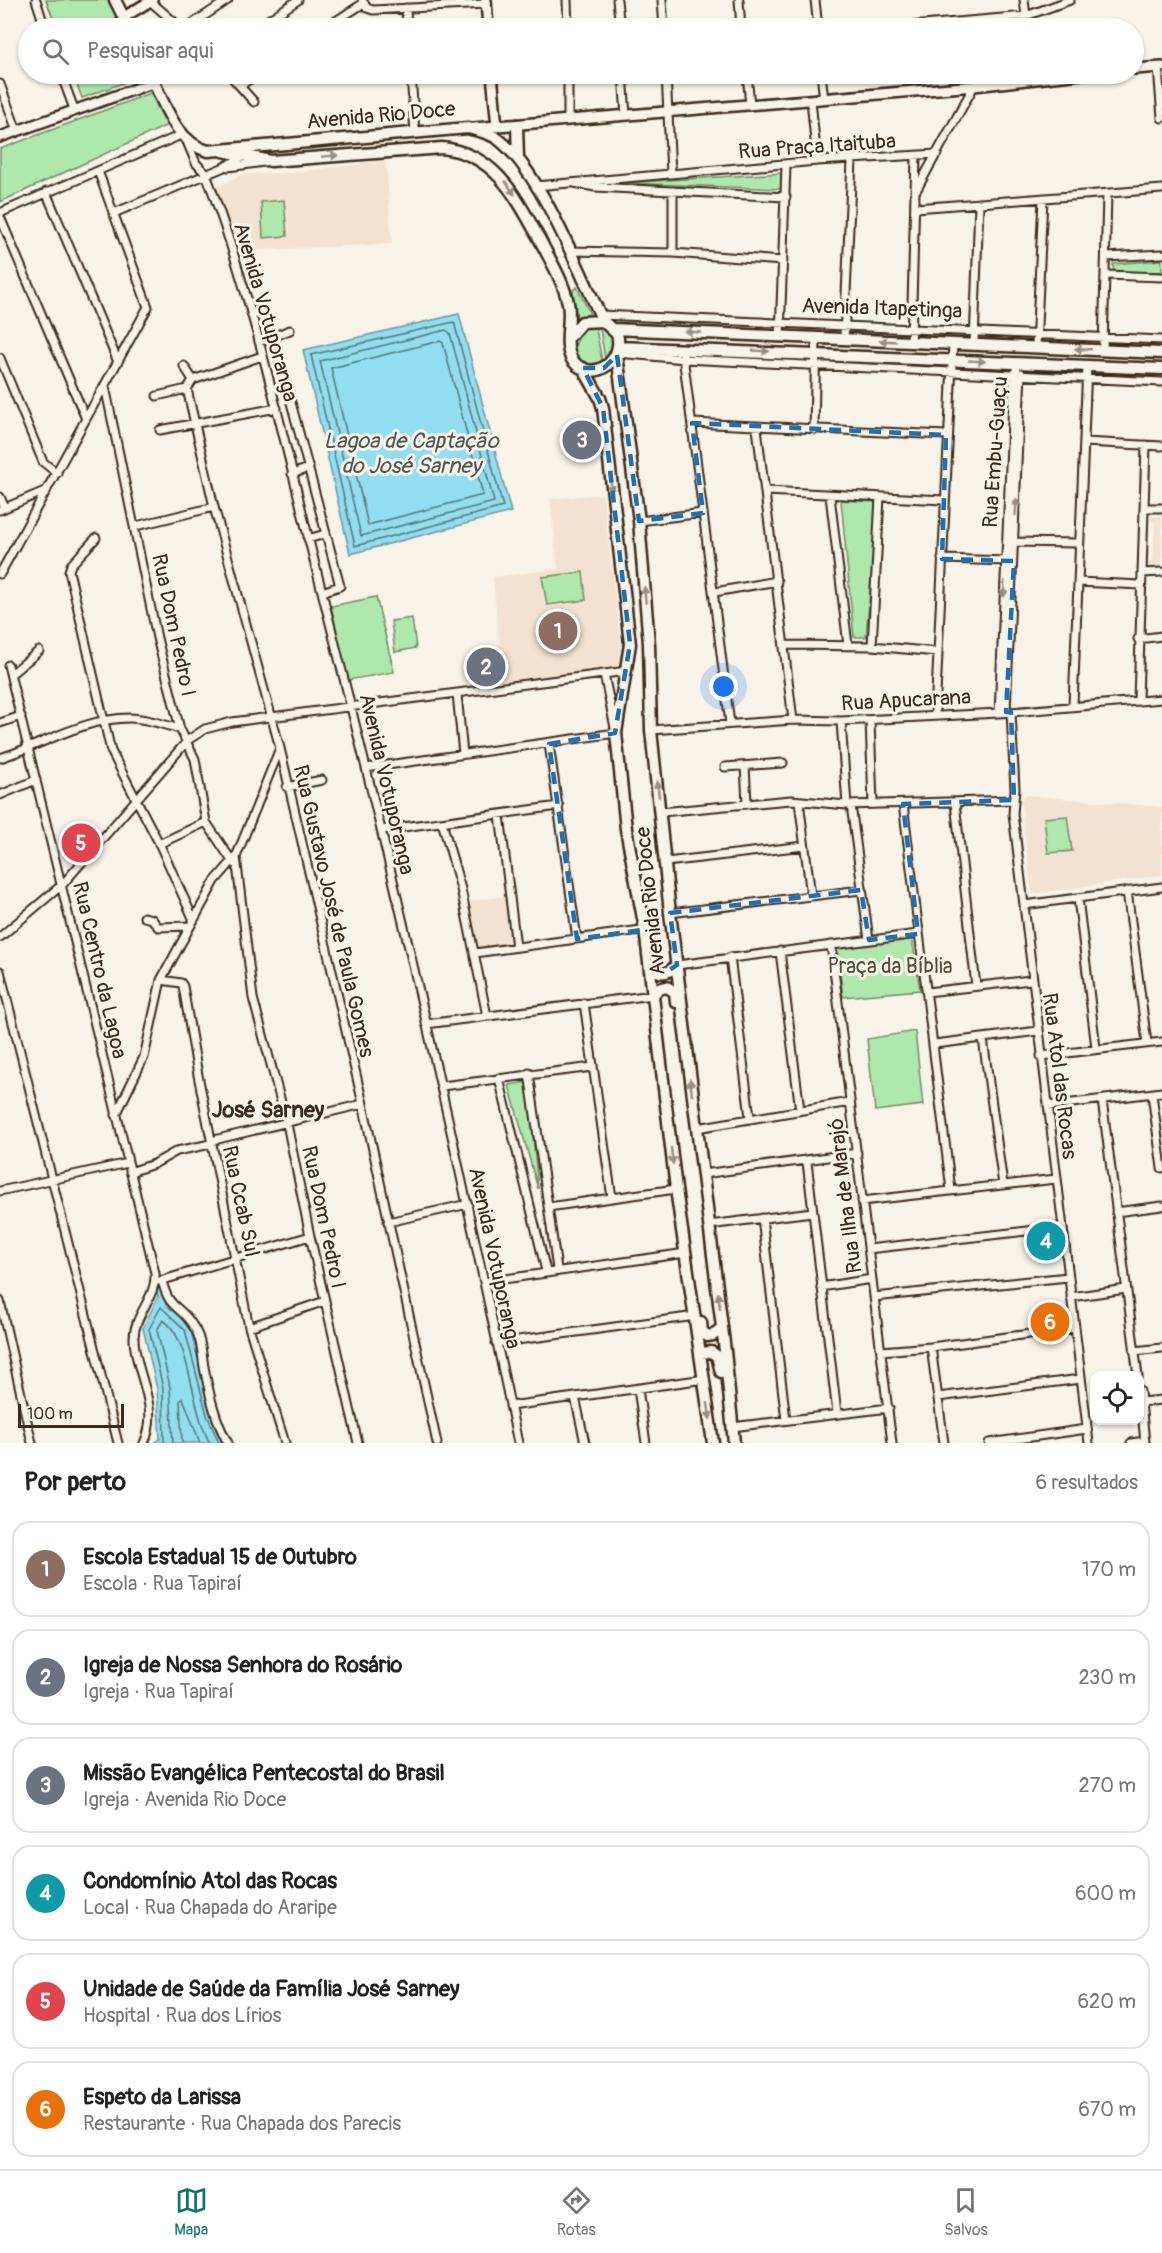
<!DOCTYPE html>
<html lang="pt">
<meta charset="utf-8">
<style>
:root{--surface:#fff;--page:#f6f6f6;--text:#222;--muted:#767676;--line:#e0e0e0;--accent:#0f766e}
body{margin:0;font-family:Pangolin,sans-serif;background:var(--page);color:var(--text)}
.controls{position:absolute;right:18px;bottom:18px;display:grid;overflow:hidden;border-radius:12px;box-shadow:0 2px 4px #0004}
.controls button{width:54px;height:54px;display:grid;place-items:center;padding:0;border:0;border-bottom:2px solid var(--line);background:var(--surface);color:var(--text);font:30px sans-serif}
.scale{position:absolute;left:18px;bottom:15px;width:106px;box-sizing:border-box;padding-left:6px;border:3px solid #3b2a1e;border-top:0;font-size:16px;line-height:21px;white-space:nowrap;color:#3b2a1e;-webkit-text-stroke:4px #f7f3e8;paint-order:stroke}
.you{position:absolute;left:724px;top:687px;width:21px;height:21px;margin:-15px;border:4px solid #fff;border-radius:50%;background:#1a73e8;box-shadow:0 0 0 9px #1a73e833}
.badge{display:grid;place-items:center;width:39px;height:39px;border-radius:50%;background:var(--accent);color:#fff;font-size:20px;font-weight:700}
.pin{position:absolute;translate:-50% -50%;border:3px solid #fff;box-shadow:0 2px 6px #0006}
.list{margin:0;padding:0;list-style:none}
h2{display:flex;justify-content:space-between;align-items:center;height:78px;margin:0;padding:0 24px;font-size:26px}
h2 small{font-size:20px;font-weight:400;color:var(--muted)}
.list li{display:grid;grid-template-columns:39px 1fr auto;gap:18px;align-items:center;box-sizing:border-box;height:96px;margin:0 12px 12px;padding:0 12px;border:2px solid var(--line);border-radius:18px}
.list b{display:block;font-size:22px;white-space:nowrap}
.list p{margin:0;font-size:20px;white-space:nowrap;color:var(--muted)}
.list em{font-size:20px;font-style:normal;color:var(--muted)}
.icon{flex:none;width:33px;height:33px;fill:none;stroke:currentColor;stroke-width:2;stroke-linecap:round;stroke-linejoin:round}
.map{position:relative;flex:none;width:1162px;height:1443px;overflow:hidden}
.search{position:absolute;background:var(--surface);box-shadow:0 2px 4px #0004;left:18px;right:18px;top:18px;height:66px;display:flex;align-items:center;gap:15px;box-sizing:border-box;padding:0 21px;border-radius:33px;color:var(--muted);font-size:22px}
.sheet{height:726px;background:var(--surface)}
nav{display:flex;justify-content:space-around;align-items:center;box-sizing:border-box;height:84px;border-top:2px solid var(--line);background:var(--surface);font-size:16px;color:var(--muted)}
nav a{display:grid;justify-items:center;gap:3px}
nav .on{color:var(--accent)}
.map>svg:first-child{display:block}
.built{fill:#f3e2d1}
.green{fill:#aee8ad;stroke:#748966;stroke-width:1.5}
.water{fill:#91def1;stroke:#6f969d;stroke-width:1.5}
.lines{fill:none;stroke-linecap:round;stroke-linejoin:round}
.shore{stroke:#5d7272;stroke-width:1.5}
.street-casing{stroke:#3b2a1e;stroke-width:11}
.secondary-casing{stroke:#3b2a1e;stroke-width:14}
.primary-casing{stroke:#3b2a1e;stroke-width:15}
.street{stroke:#f7f3e8;stroke-width:7}
.secondary{stroke:#f7f3e8;stroke-width:9}
.primary{stroke:#f7f3e8;stroke-width:10}
.oneway{fill:#998e83}
.marked{fill:none;stroke:#1f6fb2;stroke-width:4.5;stroke-dasharray:12 8;stroke-linejoin:round}
.labels{text-anchor:middle;stroke-width:6;stroke-linejoin:round;paint-order:stroke}
.street-label{font-size:21px;fill:#3b2a1e;stroke:#f7f3e8}
.park-label{font-size:21px;fill:#52503b;stroke:#f7f3e8}
.water-label{font-size:22px;font-style:italic;fill:#505753;stroke:#f7f3e8}
.neighbourhood-label{font-size:22px;font-weight:bold;fill:#3b2a1e;stroke:#f7f3e8}
</style>
<div class="map">
<svg width="1162" height="1443" viewBox="0 0 1162 1443">
<rect width="100%" height="100%" fill="#f7f3e8"/>
<filter id="ink" filterUnits="userSpaceOnUse"><feTurbulence type="fractalNoise" baseFrequency=".0167" numOctaves="2"/><feDisplacementMap in="SourceGraphic" scale="12" xChannelSelector="R" yChannelSelector="G"/><feConvolveMatrix kernelMatrix="1 2 1 2 8 2 1 2 1" color-interpolation-filters="sRGB"/></filter>
<g filter="url(#ink)">
<path class="built" d="M386 160 392 244 237 251 217 187 241 175 290 173Z
M603 494 623 665 503 684 493 577 558 569 550 499Z
M1150 516H1162V569H1148V562H1153L1155 522 1150 521Z
M1025 795 1162 807V875L1032 894 1021 801Z
M511 895 519 946 478 953 466 902Z"/>
<path class="green" d="M46 0H111L125 28H57Z
M73 74H147L82 98Z
M151 93 170 124 0 202V149Z
M785 173 783 189 621 183Z
M284 200 287 236 263 238 261 202Z
M1162 260V272H1114L1113 264Z
M577 287 590 314 577 320 573 290Z
M595 324 603 366 597 368 580 363 574 349 581 330Z
M599 324 605 326 617 343 606 364Z
M841 500 878 502 866 637H854Z
M583 572 586 600 547 605 542 577Z
M376 597 394 672 348 680 331 606Z
M412 618 416 648 395 652 391 621Z
M1067 816 1072 851 1048 853 1044 818Z
M912 937 920 990 843 997 837 948Z
M915 1031 923 1105 875 1111 867 1039Z
M528 1082 538 1189 509 1085Z"/>
<path class="water" d="M459 314 511 512 350 554 303 350Z
M162 1284 166 1302 190 1327 202 1375 226 1443H154L160 1439 157 1389 143 1328 158 1297 156 1285Z"/>
<g class="lines">
<path class="shore" d="M454 322 503 507 355 546 311 355Z
M446 330 450 333 494 502 361 536 320 361Z
M440 341 443 343 483 495 368 525 331 368Z
M164 1443 163 1388 149 1329 161 1307 185 1330 207 1415 219 1443
M173 1443 170 1387 157 1330 163 1320C191 1337 191 1412 210 1443
M182 1443 180 1401 183 1398 200 1443"/>
<g class="street-casing">
<path id="street" d="M36 0 45 28
M362 0 367 8 373 10 486 4
M567 0 568 28
M617 0 620 28
M662 0 664 28
M739 0 741 28
M815 0 818 28
M1024 0 1026 16
M150 1 181 28
M406 8 407 28
M186 28 228 0
M256 28 298 0
M325 28 364 3
M888 28 1026 16 1070 0
M1158 67 1162 118
M61 74 74 109
M229 74 254 102
M411 74 415 133
M623 74 626 116
M666 74 671 173
M747 74 750 105
M821 74 824 99
M0 84 17 131
M241 85 258 74
M811 100 817 161
M568 120V74
M188 144 196 163 206 174C257 309 286 452 322 592 394 874 459 1158 518 1443
M228 167 264 162
M574 183 595 187 786 197
M536 186 817 161 937 154
M917 189 974 86
M46 192 118 362
M916 208 1162 189
M0 213 181 135
M114 213 222 168 246 155
M0 217 86 419
M570 251 673 253 783 261
M673 253V191
M1106 257 1162 254
M1105 275 1162 277
M600 315 1162 340
M780 336 786 165
M274 339 340 586 322 592
M844 339 852 160
M259 342 290 330
M911 342 916 156
M974 344 979 203
M1036 347 1043 199
M1103 350 1107 194
M617 353 684 359 1162 382
M683 356 730 724
M0 358 43 462 57 473
M184 366 193 380
M105 386 157 638 180 729 195 759 206 822 232 861
M187 389 214 507 280 748 363 1104 437 1443
M157 396 187 389 193 380 262 356
M692 423 946 435
M757 428 793 720
M160 430 277 408
M814 430 816 338
M1084 442 1162 446
M292 474 309 468
M766 491 944 500
M830 496 848 645
M0 497 5 508
M1144 508H1162
M0 510 47 490
M639 521 703 513
M136 526 214 507
M96 538 71 565 69 571 111 751 159 843 193 918
M308 539 325 534
M1012 542 1078 543
M942 559 1009 561
M1142 573 1162 572
M0 574 148 307 98 171
M1078 582 1141 585
M715 592 777 581
M1138 639 1162 636
M786 645 872 646 937 652
M872 646 880 497
M8 665 155 1273C157 1297 133 1316 134 1339 135 1374 161 1407 144 1443
M11 674 39 651
M457 694 463 754
M1138 701 1146 445
M1073 705 1087 366
M1006 712 1021 373
M1011 712 1015 789 1013 814 1089 1443
M999 713 1014 377 1018 363
M935 715 953 343
M870 720 873 804
M841 721 847 805
M0 723 21 716
M651 730 793 720 841 721 999 713 1162 699
M549 744 577 939
M0 758C43 745 83 718 130 718 147 718 164 725 180 729
M745 766 747 803
M725 767 783 763
M366 768 616 733 604 674
M287 787 322 780
M0 795 36 780
M799 801 811 896
M955 803 976 986
M903 804 951 1190
M851 805 869 940
M661 812 791 800 847 805 1014 800
M500 815 516 947
M442 822 461 889 487 1016
M381 830 559 806
M159 844 206 822
M236 857 253 998 287 1124 310 1236 358 1443
M666 862 804 846
M1127 891 1147 1043
M1078 898 1096 1048
M1024 905 1162 887
M670 913 861 890
M144 917 152 919 158 927 189 926
M0 937 63 884 188 740 205 729 232 722 627 671
M831 945 892 1443
M780 951 800 1110
M475 953 648 929
M730 957 750 1117
M677 965 918 934
M0 971 118 1443
M161 980 181 983 183 986 198 1075 249 1327 285 1443
M927 992 1031 980
M584 1003 612 1198
M426 1024 653 995
M983 1039 1003 1185
M935 1044 1038 1031
M1041 1056 1162 1042
M529 1073 557 1269
M499 1078 546 1271
M442 1086 593 1067
M1152 1094 1162 1168
M1102 1100 1138 1376
M1048 1106 1162 1092
M116 1115 144 1057 161 980 215 881 236 857 280 748
M697 1128 850 1102
M807 1162 837 1413
M130 1172 154 1164 177 1151 206 1145 218 1139 363 1104
M703 1174 857 1153
M0 1191 128 1163
M862 1201 1056 1179
M548 1207 676 1189
M1116 1212 1162 1206
M762 1218 786 1420
M388 1222 468 1204
M709 1225 812 1212
M868 1249 1062 1227
M160 1281 310 1236
M162 1281C170 1312 180 1304 193 1326 201 1337 202 1353 204 1367 209 1392 215 1421 228 1443
M484 1282 686 1253
M821 1287 872 1279
M874 1297 1068 1277
M1071 1297 1126 1289
M0 1301 32 1443
M249 1327 325 1301
M496 1343 696 1316
M931 1347 944 1443
M881 1351 931 1347 1075 1328
M1134 1351 1162 1348
M638 1389 646 1443
M1140 1391 1145 1443
M575 1397 585 1443
M938 1397 1081 1379
M1141 1402 1162 1400
M510 1406 705 1379
M732 1427 889 1408
M989 1443 1087 1429
M1131 1443 1145 1441"/>
</g>
<g class="secondary-casing">
<path id="secondary" d="M486 0 488 28
M124 17 152 0
M1134 69 1162 67
M492 74 497 127
M474 128 974 86 1081 74
M0 137 155 82"/>
</g>
<g class="primary-casing">
<path id="primary" d="M115 0 129 28
M150 74C164 102 175 142 208 151L468 128C478 131 490 133 498 139 540 170 579 272 603 321
M517 125 518 158
M223 151 271 161 442 148C496 154 516 197 540 240 550 260 563 280 568 303 572 320 562 346 573 361 593 385 625 360 617 334L603 321 582 322 569 337
M613 329 1162 353
M619 347 1162 369
M617 355 639 521 649 644 651 730 670 913 725 1351 734 1443
M583 368 600 398 603 408 630 644 616 733 626 829 645 929 676 1189 713 1443
M653 960V968C662 976 669 973 677 965
M653 995 658 989 667 987 675 992 676 1002
M701 1322 702 1331 707 1336 713 1335 722 1328
M701 1353 711 1352 717 1356 721 1372"/>
</g>
<use href="#street" class="street"/>
<use href="#secondary" class="secondary"/>
<use href="#primary" class="primary"/>
</g>
<defs><path id="oneway-solid" d="M-6-.8H1V-3.2L6.5 0L1 3.2V.8H-6Z" transform="scale(1.5)"/></defs>
<g class="oneway">
<use href="#oneway-solid" transform="translate(330 156) rotate(-4)"/>
<use href="#oneway-solid" transform="translate(510 188) rotate(55)"/>
<use href="#oneway-solid" transform="translate(693 332) rotate(-177)"/>
<use href="#oneway-solid" transform="translate(888 341) rotate(-178)"/>
<use href="#oneway-solid" transform="translate(1083 349) rotate(-178)"/>
<use href="#oneway-solid" transform="translate(761 351) rotate(3)"/>
<use href="#oneway-solid" transform="translate(977 361) rotate(3)"/>
<use href="#oneway-solid" transform="translate(611 484) rotate(83)"/>
<use href="#oneway-solid" transform="translate(1016 507) rotate(-87)"/>
<use href="#oneway-solid" transform="translate(1004 589) rotate(92)"/>
<use href="#oneway-solid" transform="translate(645 595) rotate(-95)"/>
<use href="#oneway-solid" transform="translate(658 789) rotate(-97)"/>
<use href="#oneway-solid" transform="translate(691 1087) rotate(-97)"/>
<use href="#oneway-solid" transform="translate(672 1156) rotate(83)"/>
<use href="#oneway-solid" transform="translate(719 1301) rotate(-97)"/>
<use href="#oneway-solid" transform="translate(709 1411) rotate(82)"/>
</g>
</g>
<path class="marked" d="M617 355 639 521 703 513 692 423 946 435 942 559 1014 561 1006 712H1011L1014 800 903 804 918 934 869 940 861 890 670 913 677 965 665 973 653 968 649 929 577 939 549 744 615 733 630 644 603 408 583 368H604Z"/>
<g class="labels">
<g class="street-label">
<text transform="translate(381 115) rotate(-5)" y="7">Avenida Rio Doce</text>
<text transform="translate(817 146) rotate(-4)" y="7">Rua Praça Itaituba</text>
<text transform="translate(882 308) rotate(2)" y="7">Avenida Itapetinga</text>
<text transform="translate(266 312) rotate(74)" y="7">Avenida Votuporanga</text>
<text transform="translate(995 452) rotate(-86)" y="7">Rua Embu-Guaçu</text>
<text transform="translate(174 625) rotate(78)" y="7">Rua Dom Pedro I</text>
<text transform="translate(906 700) rotate(-3)" y="7">Rua Apucarana</text>
<text transform="translate(387 784) rotate(77)" y="7">Avenida Votuporanga</text>
<text transform="translate(650 901) rotate(-96)" y="7">Avenida Rio Doce</text>
<text transform="translate(334 911) rotate(77)" y="7">Rua Gustavo José de Paula Gomes</text>
<text transform="translate(100 970) rotate(77)" y="7">Rua Centro da Lagoa</text>
<text transform="translate(1060 1076) rotate(83)" y="7">Rua Atol das Rocas</text>
<text transform="translate(845 1196) rotate(-97)" y="7">Rua Ilha de Marajó</text>
<text transform="translate(241 1201) rotate(78)" y="7">Rua Ccab Sul</text>
<text transform="translate(324 1217) rotate(78)" y="7">Rua Dom Pedro I</text>
<text transform="translate(495 1258) rotate(78)" y="7">Avenida Votuporanga</text>
</g>
<g class="park-label">
<text x="890" y="973">Praça da Bíblia</text>
</g>
<g class="water-label">
<text x="411" y="448">Lagoa de Captação<tspan x="411" dy="25">do José Sarney</tspan></text>
</g>
<g class="neighbourhood-label">
<text x="268" y="1117">José Sarney</text>
</g>
</g>
</svg>
<div class="controls">
<button><svg class="icon" aria-label="locate" viewBox="0 0 24 24"><circle cx="12" cy="12" r="6"/><path d="M12 2v4M12 18v4M2 12h4M18 12h4"/></svg></button>
</div>
<div class="scale">100 m</div>
<div class="you"></div>
<div class="pin badge" style="left:558px;top:631px;background:#8d6e63">1</div>
<div class="pin badge" style="left:486px;top:667px;background:#6b7280">2</div>
<div class="pin badge" style="left:582px;top:440px;background:#6b7280">3</div>
<div class="pin badge" style="left:1046px;top:1241px;background:#0f9aa8">4</div>
<div class="pin badge" style="left:81px;top:843px;background:#e0444e">5</div>
<div class="pin badge" style="left:1050px;top:1322px;background:#e8710a">6</div>
<div class="search"><svg class="icon" aria-label="search" viewBox="0 0 24 24"><circle cx="10" cy="10" r="6"/><path d="M15 15l6 6"/></svg>Pesquisar aqui</div>
</div>
<section class="sheet">
<h2>Por perto<small>6 resultados</small></h2>
<ul class="list">
<li><span class="badge" style="background:#8d6e63">1</span><div><b>Escola Estadual 15 de Outubro</b><p>Escola · Rua Tapiraí</p></div><em>170 m</em></li>
<li><span class="badge" style="background:#6b7280">2</span><div><b>Igreja de Nossa Senhora do Rosário</b><p>Igreja · Rua Tapiraí</p></div><em>230 m</em></li>
<li><span class="badge" style="background:#6b7280">3</span><div><b>Missão Evangélica Pentecostal do Brasil</b><p>Igreja · Avenida Rio Doce</p></div><em>270 m</em></li>
<li><span class="badge" style="background:#0f9aa8">4</span><div><b>Condomínio Atol das Rocas</b><p>Local · Rua Chapada do Araripe</p></div><em>600 m</em></li>
<li><span class="badge" style="background:#e0444e">5</span><div><b>Unidade de Saúde da Família José Sarney</b><p>Hospital · Rua dos Lírios</p></div><em>620 m</em></li>
<li><span class="badge" style="background:#e8710a">6</span><div><b>Espeto da Larissa</b><p>Restaurante · Rua Chapada dos Parecis</p></div><em>670 m</em></li>
</ul>
</section>
<nav>
<a class="on"><svg class="icon" aria-label="map" viewBox="0 0 24 24"><path d="M3 6l6-2 6 2 6-2v14l-6 2-6-2-6 2zM9 4v14M15 6v14"/></svg>Mapa</a>
<a><svg class="icon" aria-label="directions" viewBox="0 0 24 24"><path d="M12 3l9 9-9 9-9-9zM9 14v-3h6M13 9l2 2-2 2"/></svg>Rotas</a>
<a><svg class="icon" aria-label="saved" viewBox="0 0 24 24"><path d="M7 4h10v16l-5-4-5 4z"/></svg>Salvos</a>
</nav>
